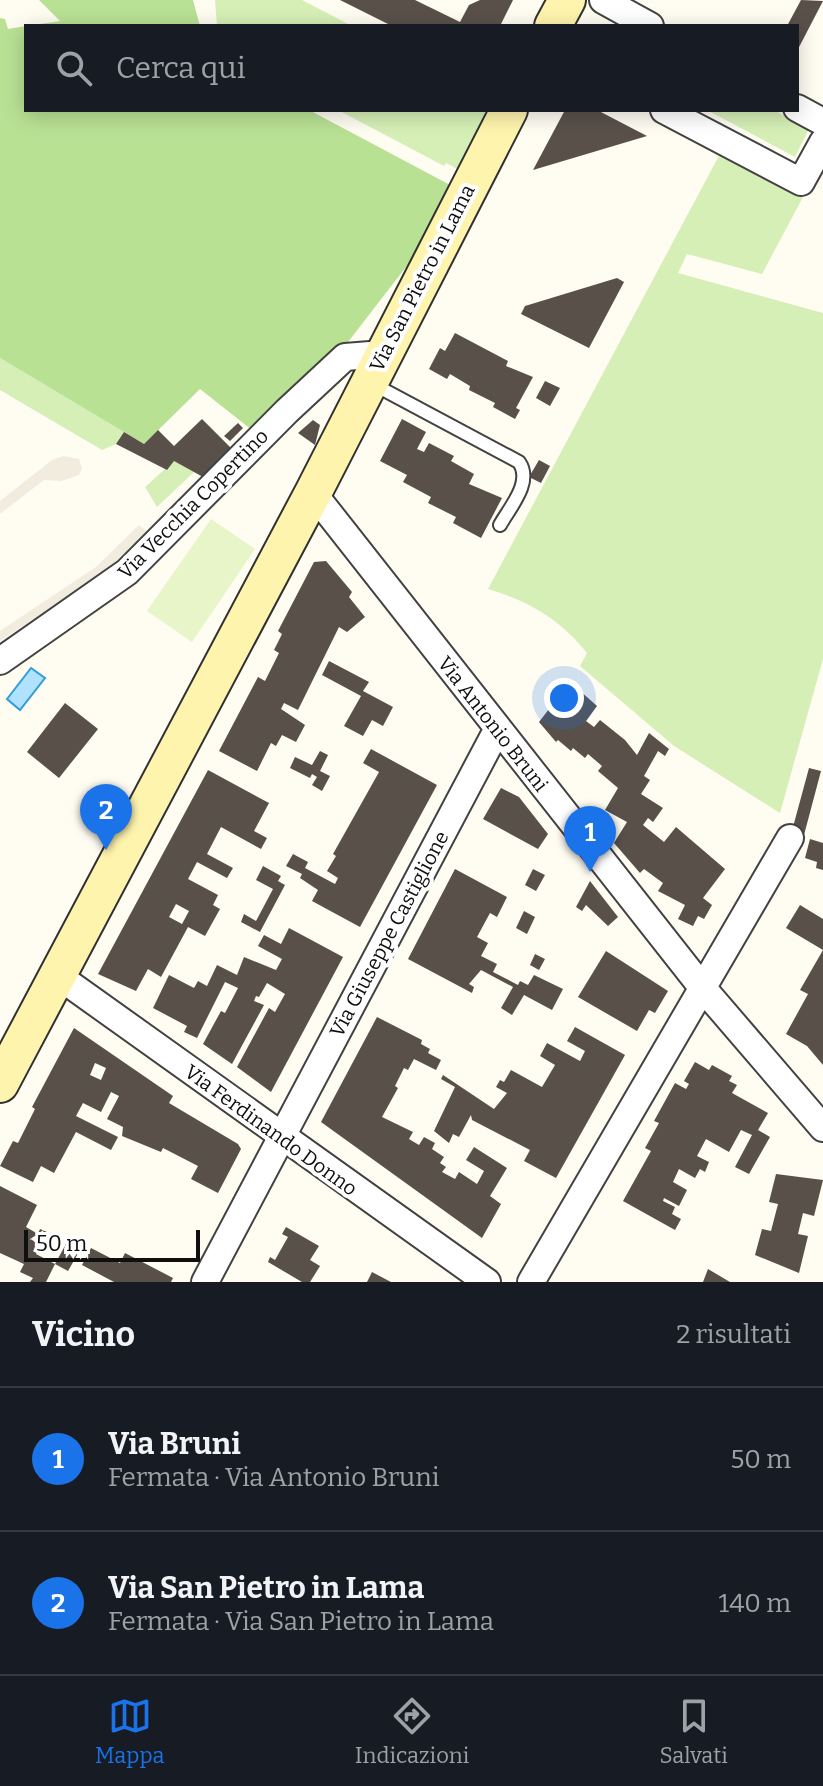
<!DOCTYPE html>
<html lang="it">
<meta charset="utf-8">
<style>
:root{--surface:#171b24;--page:#242831;--text:#f1f3f6;--muted:#9ea1a6;--line:#363941;--accent:#1a73e8}
body{margin:0;font-family:Bitter,serif;background:var(--page);color:var(--text)}
.scale{position:absolute;left:24px;bottom:20px;width:176px;box-sizing:border-box;padding-left:8px;border:4px solid #0f0f0f;border-top:0;font-size:22px;line-height:28px;white-space:nowrap;color:#0f0f0f;-webkit-text-stroke:6px #fff;paint-order:stroke}
.you{position:absolute;left:564px;top:698px;width:28px;height:28px;margin:-20px;border:6px solid #fff;border-radius:50%;background:#1a73e8;box-shadow:0 0 0 12px #1a73e833}
.badge{display:grid;place-items:center;width:52px;height:52px;border-radius:50%;background:var(--accent);color:#fff;font-size:26px;font-weight:700}
.pin{position:absolute;translate:-50% -66px;filter:drop-shadow(0 2px 4px #0008)}
.pin::after{content:'';position:absolute;top:42px;width:28px;height:24px;background:inherit;clip-path:polygon(0 0,100% 0,50% 100%)}
.list{margin:0;padding:0;list-style:none}
h2{display:flex;justify-content:space-between;align-items:center;height:104px;margin:0;padding:0 32px;font-size:34px}
h2 small{font-size:26px;font-weight:400;color:var(--muted)}
.list li{display:grid;grid-template-columns:52px 1fr auto;gap:24px;align-items:center;box-sizing:border-box;height:144px;padding:0 32px;border-top:2px solid var(--line)}
.list b{display:block;font-size:30px;white-space:nowrap}
.list p{margin:0;font-size:26px;white-space:nowrap;color:var(--muted)}
.list em{font-size:26px;font-style:normal;color:var(--muted)}
.icon{flex:none;width:44px;height:44px;fill:none;stroke:currentColor;stroke-width:2;stroke-linecap:round;stroke-linejoin:round}
.map{position:relative;flex:none;width:823px;height:1282px;overflow:hidden}
.search{position:absolute;background:var(--surface);box-shadow:0 4px 20px #0003;left:24px;right:24px;top:24px;height:88px;display:flex;align-items:center;gap:20px;box-sizing:border-box;padding:0 28px;border-radius:0px;color:var(--muted);font-size:30px}
.sheet{height:392px;background:var(--surface)}
nav{display:flex;justify-content:space-around;align-items:center;box-sizing:border-box;height:112px;border-top:2px solid var(--line);background:var(--surface);font-size:22px;color:var(--muted)}
nav a{display:grid;justify-items:center;gap:4px}
nav .on{color:var(--accent)}
.map>svg:first-child{display:block}
.green{fill:#d5efb6}
.forest{fill:#b9e194}
.pitch{fill:#e7f5c9}
.plaza{fill:#f1ecde}
.water{fill:#b0e2fd;stroke:#2f9cdc;stroke-width:2}
.building{fill:#59504a;fill-rule:evenodd}
.lines{fill:none;stroke-linecap:round;stroke-linejoin:round}
.service-casing{stroke:#424242;stroke-width:16}
.minor-casing{stroke:#424242;stroke-width:30}
.secondary-casing{stroke:#313131;stroke-width:40}
.service{stroke:#fff;stroke-width:12}
.minor{stroke:#fff;stroke-width:26}
.secondary{stroke:#fff4ad;stroke-width:36}
.labels{text-anchor:middle;stroke-width:8;stroke-linejoin:round;paint-order:stroke}
.street-label{font-size:20px;fill:#0f0f0f;stroke:#fff}
</style>
<div class="map">
<svg width="823" height="1282" viewBox="0 0 823 1282">
<rect width="100%" height="100%" fill="#fffcf2"/>
<path class="green" d="M215 0H302L352 26H217Z
M338 110H493L461 171 446 163 444 166Z
M707 110H774L809 129 795 157Z
M722 150 803 197 762 274 687 254 678 273 823 313V659L780 813 674 746 580 666 587 653C560 619 529 601 488 589Z
M0 358 124 432 116 444 102 450 0 390Z
M174 461 194 472 157 507 145 487Z"/>
<path class="forest" d="M39 0H193L200 26H27L60 21Z
M0 18 5 19 8 29 26 26V110H309L452 186 416 254 348 342 252 430 200 389 144 444 0 358Z"/>
<path class="pitch" d="M211 519 255 549 192 642 147 611Z"/>
<path class="plaza" d="M64 456 79 459 82 469 79 475 61 481 44 480 0 514V501L52 460Z
M139 525 149 533 102 573 0 641V631L96 567Z"/>
<path class="water" d="M31 668 45 678 20 710 7 699Z"/>
<path class="building" d="M340 0H415L460 22 469 5 480 0H513L500 26H392Z
M801 0 823 1 797 51V26H787Z
M565 110H597L647 136 533 170Z
M617 278 624 282 589 348 521 314 525 306Z
M455 333 508 361 506 366 533 377 516 408 520 410 515 419 493 407 495 403 469 390 470 386 450 374 447 379 429 369 440 348 445 351Z
M545 381 560 388 550 406 536 398Z
M202 419 231 448 203 477 174 461 167 470 116 444 124 432 144 444 158 430 174 446Z
M402 419 426 432 417 449 424 452 429 443 454 456 451 461 474 474 469 484 502 498 481 538 453 523 456 517 428 503 431 497 403 482 407 475 380 461Z
M313 420 320 425 315 445 298 433Z
M238 423 243 428 230 441 224 436Z
M539 460 550 466 541 483 529 477Z
M326 561 352 592 349 597 365 617 347 632 339 627 298 710 284 703 281 709 305 725 296 742 282 735 276 746 271 743 257 771 219 751 258 677 265 681 279 653 274 650 282 634 278 631 314 562Z
M329 661 369 682 363 691 393 707 383 726 372 720 363 736 344 726 361 696 322 675Z
M570 682 597 706 586 721 594 727 600 720 625 740 637 755 649 733 669 749 665 756 658 751 644 776 650 780 641 794 663 808 653 822 648 818 643 825 664 842 676 827 725 869 703 898 712 905 704 919 698 916 693 926 678 919 685 905 658 891 663 883 644 869 640 873 614 843 627 822 605 810 618 788 598 771 602 766 588 754 585 758 573 748 571 751 558 740 556 742 539 722Z
M65 703 98 729 59 778 27 752Z
M371 749 437 785 360 927 312 901 318 890 300 878 302 874 286 866 293 854 308 862 305 868 335 884 338 878 327 871 336 856 333 854 379 772 363 763Z
M320 751 328 755 320 771 330 776 322 791 312 785 317 777 312 774 310 778 290 768 295 757 312 765Z
M809 768 821 771 804 835 793 827Z
M208 770 269 803 254 831 267 838 261 849 221 827 207 854 233 868 227 878 197 862 188 879 218 895 213 905 220 909 205 936 188 927 161 977 148 969 136 991 98 974ZM176 904 189 911 182 924 169 917Z
M501 788 519 797 548 834 538 849 483 819Z
M810 839 823 843V870L816 868 817 862 805 858Z
M263 866 281 876 278 881 285 885 260 932 241 922 244 914 256 921 273 889 256 880Z
M455 869 507 897 497 917 490 913 477 937 488 943 481 956 497 964 493 972 518 985 520 981 528 985 534 975 563 989 552 1010 524 995 512 1015 501 1008 513 987 481 970 469 984 474 987 472 993 408 959Z
M533 869 545 875 536 891 525 885Z
M590 881 618 917 608 926 586 905 582 911 576 907Z
M800 905 823 919V1065L807 1046 786 1034 808 994 800 990 823 950 786 928Z
M524 911 535 917 527 934 516 928Z
M289 928 343 957 271 1092 237 1067 269 1008 275 1012 285 994 267 983 259 997 256 996 254 1001 264 1005 232 1064 203 1044 221 1011 225 1013 238 988 225 982 197 1038 184 1032 187 1026 153 1008 169 975 194 988 198 981 207 986 217 965 237 975 244 957 276 970 282 959 258 946 264 935 281 944Z
M606 951 668 991 655 1013 649 1010 637 1031 578 997Z
M535 954 545 959 539 970 530 965Z
M377 1017 422 1040 421 1044 430 1049 428 1053 441 1060 436 1070 414 1059 408 1070 404 1068 395 1086 398 1088 382 1117 413 1132 409 1139 419 1145 424 1137 435 1143 432 1149 444 1157 440 1163 446 1167 442 1172 455 1179 459 1172 477 1184 484 1171 466 1160 474 1147 507 1168 490 1196 501 1204 482 1238 321 1122Z
M575 1027 625 1055 556 1178 524 1161 530 1150 472 1120 471 1115 459 1137 453 1134 449 1143 434 1131 455 1087 441 1079 443 1075 494 1109 507 1093 496 1087 500 1080 504 1082 511 1070 542 1087 555 1065 540 1056 547 1043 580 1061 585 1051 567 1041Z
M74 1028 173 1096 169 1103 238 1144 241 1149 218 1193 191 1179 198 1166 163 1148 161 1152 122 1136 123 1127 107 1119 119 1096 111 1092 101 1112 83 1103 76 1116 118 1137 111 1150 76 1132 54 1173 41 1166 33 1182 0 1166 13 1141 18 1143 35 1109 32 1107ZM95 1063 106 1068 101 1080 90 1075Z
M695 1062 709 1070 712 1065 732 1076 729 1081 737 1085 732 1093 768 1113 758 1130 770 1137 749 1174 735 1167 752 1135 741 1130 729 1152 706 1139 697 1156 709 1162 705 1172 700 1169 695 1178 679 1169 673 1182 687 1190 679 1206 664 1198 663 1201 675 1207 672 1214 681 1219 675 1230 623 1201 651 1151 645 1148 659 1123 654 1121 675 1083 686 1089 689 1084 684 1081Z
M776 1174 823 1180 814 1216 803 1213 798 1234 808 1236 799 1273 755 1255 762 1229 771 1231 778 1204 769 1202Z
M0 1186 37 1205 26 1227 38 1234 40 1229 47 1232 36 1254 55 1264 67 1242 80 1250 68 1271 55 1264 46 1282H30L33 1278 20 1272 24 1264 0 1253Z
M286 1227 319 1246 310 1260 320 1266 310 1282H302L268 1262 270 1257 275 1260 288 1237 282 1234Z
M91 1248 120 1263 125 1253 173 1278 171 1282H114L82 1265Z
M708 1269 730 1282H703Z
M372 1272 391 1282H367Z"/>
<g class="lines">
<g class="service-casing">
<path id="service" d="M371 383 519 462C533 482 510 507 500 525"/>
</g>
<g class="minor-casing">
<path id="minor" d="M603 0 650 26
M797 108 823 122
M664 110 801 182 823 142
M313 493 701 986 823 1128
M0 661 127 572 287 411 345 357 383 354
M57 975 487 1282
M205 1282 497 730
M531 1282 790 838"/>
</g>
<g class="secondary-casing">
<path id="secondary" d="M553 26 567 0
M0 1084 313 493 509 110"/>
</g>
<use href="#service" class="service"/>
<use href="#minor" class="minor"/>
<use href="#secondary" class="secondary"/>
</g>
<g class="labels">
<g class="street-label">
<text transform="translate(422 278) rotate(-63)" y="7">Via San Pietro in Lama</text>
<text transform="translate(193 504) rotate(-45)" y="7">Via Vecchia Copertino</text>
<text transform="translate(493 724) rotate(52)" y="7">Via Antonio Bruni</text>
<text transform="translate(389 934) rotate(-62)" y="7">Via Giuseppe Castiglione</text>
<text transform="translate(271 1130) rotate(36)" y="7">Via Ferdinando Donno</text>
</g>
</g>
</svg>
<div class="scale">50 m</div>
<div class="you"></div>
<div class="pin badge" style="left:590px;top:872px">1</div>
<div class="pin badge" style="left:106px;top:850px">2</div>
<div class="search"><svg class="icon" aria-label="search" viewBox="0 0 24 24"><circle cx="10" cy="10" r="6"/><path d="M15 15l6 6"/></svg>Cerca qui</div>
</div>
<section class="sheet">
<h2>Vicino<small>2 risultati</small></h2>
<ul class="list">
<li><span class="badge">1</span><div><b>Via Bruni</b><p>Fermata · Via Antonio Bruni</p></div><em>50 m</em></li>
<li><span class="badge">2</span><div><b>Via San Pietro in Lama</b><p>Fermata · Via San Pietro in Lama</p></div><em>140 m</em></li>
</ul>
</section>
<nav>
<a class="on"><svg class="icon" aria-label="map" viewBox="0 0 24 24"><path d="M3 6l6-2 6 2 6-2v14l-6 2-6-2-6 2zM9 4v14M15 6v14"/></svg>Mappa</a>
<a><svg class="icon" aria-label="directions" viewBox="0 0 24 24"><path d="M12 3l9 9-9 9-9-9zM9 14v-3h6M13 9l2 2-2 2"/></svg>Indicazioni</a>
<a><svg class="icon" aria-label="saved" viewBox="0 0 24 24"><path d="M7 4h10v16l-5-4-5 4z"/></svg>Salvati</a>
</nav>
